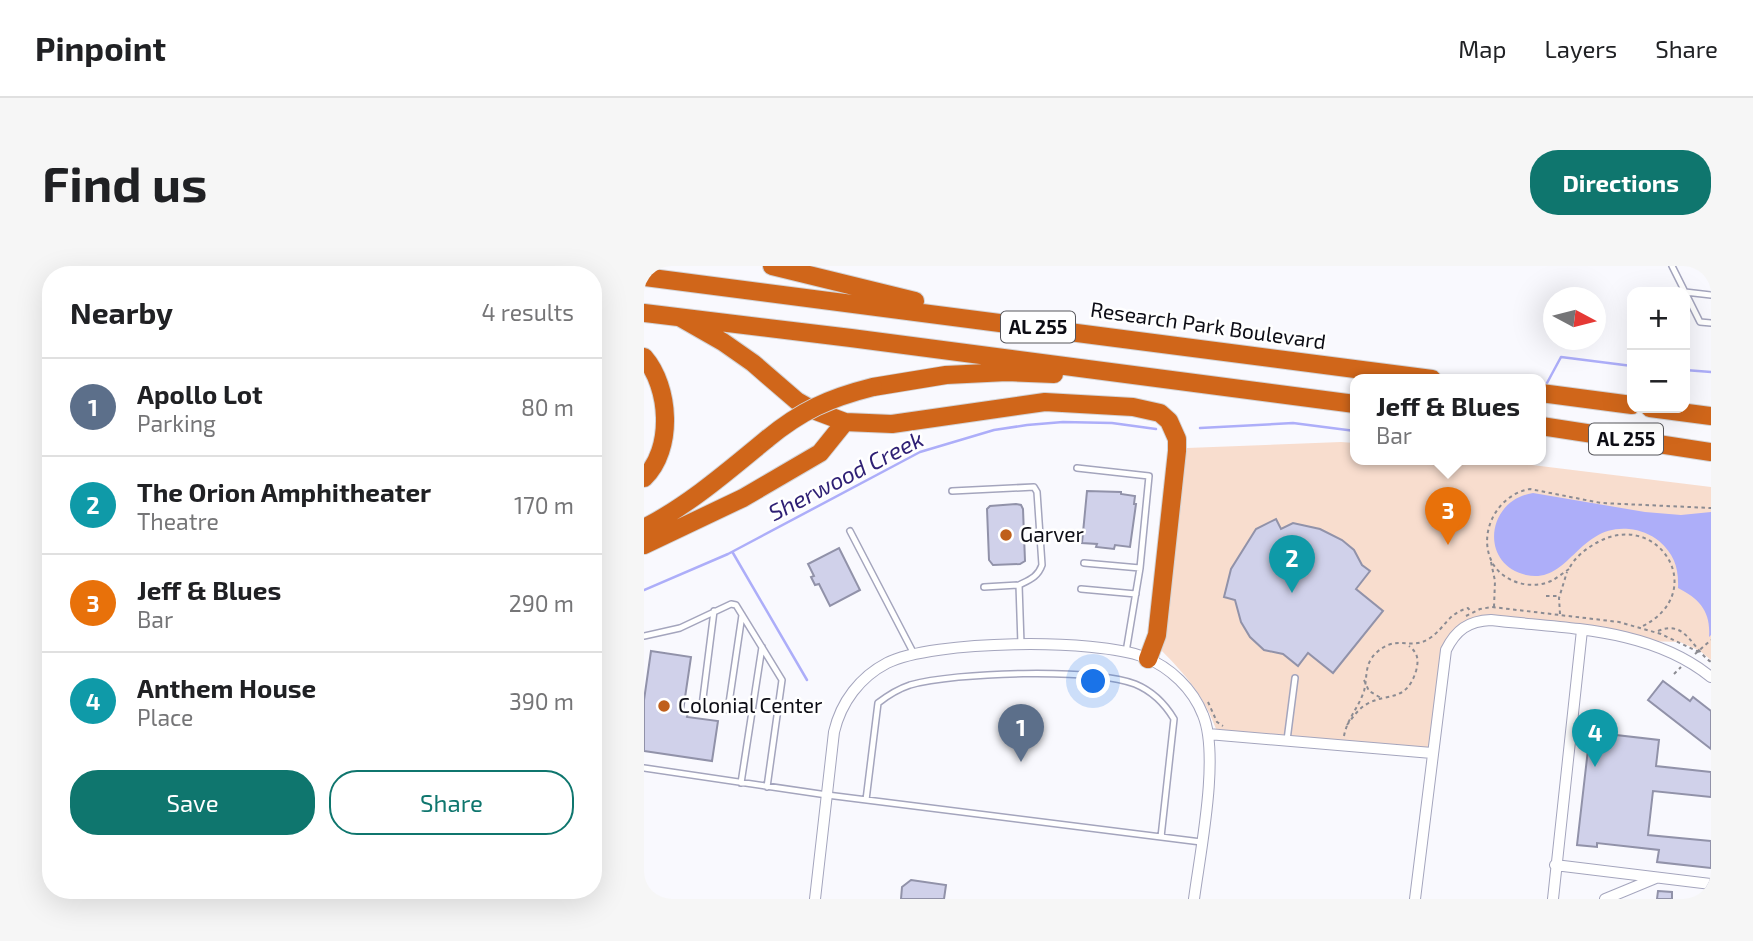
<!DOCTYPE html>
<meta charset="utf-8">
<style>
:root{--surface:#fff;--page:#f6f6f6;--text:#202124;--muted:#757577;--line:#e0e0e0;--accent:#0f766e}
body{margin:0;font-family:"Exo 2",sans-serif;background:var(--page);color:var(--text)}
.controls{position:absolute;right:21px;top:21px;display:grid;overflow:hidden;border-radius:14px;box-shadow:0 7px 28px #0002}
.controls button{width:63px;height:63px;display:grid;place-items:center;padding:0;border:0;border-bottom:2px solid var(--line);background:var(--surface);color:var(--text);font:35px sans-serif}
.compass{position:absolute;left:899px;top:21px;width:63px;height:63px;border-radius:50%;background:var(--surface);box-shadow:0 7px 28px #0002;rotate:97deg}
.you{position:absolute;left:450px;top:416px;width:24px;height:24px;margin:-18px;border:5px solid #fff;border-radius:50%;background:#1a73e8;box-shadow:0 0 0 10px #1a73e833}
.badge{display:grid;place-items:center;width:46px;height:46px;border-radius:50%;background:var(--accent);color:#fff;font-size:23px;font-weight:700}
.pin{position:absolute;translate:-50% -58px;filter:drop-shadow(0 2px 4px #0008)}
.pin::after{content:'';position:absolute;top:37px;width:24px;height:21px;background:inherit;clip-path:polygon(0 0,100% 0,50% 100%)}
.popup{position:absolute;left:706px;top:108px;width:196px;height:91px;box-sizing:border-box;display:grid;place-content:center;border-radius:14px;background:var(--surface);filter:drop-shadow(0 2px 5px #0005);font-size:23px;white-space:nowrap;color:var(--muted)}
.popup b{font-size:26px;color:var(--text)}
.popup::after{content:'';position:absolute;left:50%;top:100%;margin-left:-14px;border:14px solid transparent;border-top-color:var(--surface)}
.list{margin:0;padding:0;list-style:none}
h2{display:flex;justify-content:space-between;align-items:center;height:91px;margin:0;padding:0 28px;font-size:30px}
h2 small{font-size:23px;font-weight:400;color:var(--muted)}
.list li{display:grid;grid-template-columns:46px 1fr auto;gap:21px;align-items:center;box-sizing:border-box;height:98px;padding:0 28px;border-top:2px solid var(--line)}
.list b{display:block;font-size:26px;white-space:nowrap}
.list p{margin:0;font-size:23px;white-space:nowrap;color:var(--muted)}
.list em{font-size:23px;font-style:normal;color:var(--muted)}
.actions{display:flex;gap:14px;padding:21px 28px}
.actions a{flex:1;padding:16px 0;border:2px solid var(--accent);border-radius:28px;text-align:center;font-size:24px;color:var(--accent)}
.actions .main{background:var(--accent);color:#fff}
.map{position:relative;flex:none;width:1067px;height:633px;overflow:hidden;border-radius:28px}
header{display:flex;align-items:center;gap:42px;box-sizing:border-box;height:98px;padding:0 35px;background:var(--surface);border-bottom:2px solid var(--line)}
header strong{font-size:33px}
nav{display:flex;gap:38px;margin-inline-start:auto;font-size:24px}
.intro{display:flex;align-items:center;justify-content:space-between;box-sizing:border-box;height:168px;padding:0 42px}
h1{margin:0;font-size:49px}
.button{padding:18px 32px;border-radius:28px;background:var(--accent);color:#fff;font-size:24px;font-weight:700}
main{display:flex;gap:42px;padding:0 42px}
aside{flex:1;background:var(--surface);border-radius:28px;box-shadow:0 7px 28px #0002}
.map>svg:first-child{display:block}
.green{fill:#f8ddce}
.water{fill:#adaef9}
.lines{fill:none;stroke-linecap:round;stroke-linejoin:round}
.stream{stroke:#adaef9;stroke-width:2.5}
.building{fill:#d0d1ea;stroke:#9192a9;stroke-width:2}
.lane-casing{stroke:#a4a5bd;stroke-width:8}
.street-casing{stroke:#a4a5bd;stroke-width:12}
.highway-casing{stroke:#d3d3d5;stroke-width:20}
.path{stroke:#8b8b92;stroke-width:2;stroke-dasharray:3.5 3.5;stroke-linecap:butt}
.lane{stroke:#fff;stroke-width:5}
.street{stroke:#fff;stroke-width:10}
.highway{stroke:#d0661a;stroke-width:18}
.highway-bridge-casing{stroke:#d3d3d5;stroke-width:20;stroke-linecap:butt}
.highway-bridge{stroke:#d0661a;stroke-width:18}
.poi-dot{fill:#bf5f1c;stroke:#fff;stroke-width:2.5}
.labels{text-anchor:middle;stroke-width:5;stroke-linejoin:round;paint-order:stroke}
.shield{fill:#fff;stroke:#56565b;stroke-width:2}
.shield-label{font-size:19px;font-weight:bold;fill:#0d0d15}
.street-label{font-size:21px;fill:#0d0d15;stroke:#fff}
.poi-label{font-size:21px;fill:#0d0d15;stroke:#fff;text-anchor:start}
.water-label{font-size:23px;font-style:italic;fill:#2e1f74;stroke:#fff}
</style>
<header>
<strong>Pinpoint</strong>
<nav><a>Map</a><a>Layers</a><a>Share</a></nav>
</header>
<div class="intro"><h1>Find us</h1><a class="button">Directions</a></div>
<main>
<aside>
<h2>Nearby<small>4 results</small></h2>
<ul class="list">
<li><span class="badge" style="background:#5c6f8a">1</span><div><b>Apollo Lot</b><p>Parking</p></div><em>80 m</em></li>
<li><span class="badge" style="background:#0f9aa8">2</span><div><b>The Orion Amphitheater</b><p>Theatre</p></div><em>170 m</em></li>
<li><span class="badge" style="background:#e8710a">3</span><div><b>Jeff &amp; Blues</b><p>Bar</p></div><em>290 m</em></li>
<li><span class="badge" style="background:#0f9aa8">4</span><div><b>Anthem House</b><p>Place</p></div><em>390 m</em></li>
</ul>
<div class="actions"><a class="main">Save</a><a>Share</a></div>
</aside>
<div class="map">
<svg width="1067" height="633" viewBox="0 0 1067 633">
<rect width="100%" height="100%" fill="#f9f9fe"/>
<path class="green" d="M697 176 711 177V193H840L1067 221V394L1056 385 1036 376 1000 375 847 354 808 371 788 487 572 463C560 430 541 408 516 383L543 182Z"/>
<path class="water" d="M889 227 1001 246 1037 249 1067 246V369L1065 371C1067 346 1056 333 1034 322 1035 302 1030 288 1015 275 1006 268 996 264 985 263 934 258 925 319 882 309 835 298 842 234 889 227Z"/>
<g class="lines">
<path class="stream" d="M1041 104 1067 106
M903 117 917 91 988 100
M556 162 649 157 711 165
M89 287 163 414
M0 324 84 288 276 186 350 164 383 159 419 156 468 157 512 163"/>
</g>
<path class="building" d="M443 225 477 226V228L491 230 490 238H492L486 281 471 279 470 283 452 281 453 278 438 277Z
M372 238 377 239 379 243 381 295 376 298 349 299 345 294 343 243 346 240Z
M632 253 637 263 649 257 676 263 698 274 710 284 718 299 726 305 712 323 739 345 689 407 664 387 654 400 639 388 620 384 606 371 597 356 591 334 580 331 587 303 612 263Z
M195 282 216 324 186 340 175 318 171 319 167 311 170 310 164 298Z
M7 385 47 391 39 445 44 446 43 451 74 455 68 495 0 485V434Z
M1019 415 1046 435 1049 431 1067 445V483L1004 434Z
M946 466 1015 474 1012 500 1067 506V531L1009 525 1004 569 1067 575V602L1013 596 1015 584 953 577V581L933 579Z
M267 614 302 619 300 633H257L258 621Z
M1014 625 1028 626V633H1013Z"/>
<g class="lines">
<g class="lane-casing">
<path id="lane" d="M1028 0 1056 56 1067 57
M1041 26 1067 29
M433 202 505 210 496 302 482 386
M308 225 390 221 393 226 398 299C394 311 385 314 375 319L377 378
M206 265 270 388
M440 297 496 302
M340 321 375 319
M437 323 492 328
M70 345 58 440 84 444 98 349
M0 370 36 362 87 338 92 339 138 414 123 521
M643 474 651 412
M0 502 183 529 557 576
M97 517 118 381
M222 534 234 437C243 430 254 423 266 419 312 406 447 402 491 418 508 425 521 438 530 453L517 571"/>
</g>
<g class="street-casing">
<path id="street" d="M564 468 788 487
M911 599 1067 618
M171 633 190 466C197 436 216 411 243 397 288 374 452 372 500 391 526 401 549 423 559 449 576 490 556 587 550 633
M771 633 802 384C812 364 824 355 847 354 922 363 1005 361 1067 411
M909 633 938 364
M961 633 1012 612"/>
</g>
<g class="highway-casing">
<path id="highway" d="M128 0 271 35
M0 11 788 113
M0 47 207 72 711 138
M37 52 79 76 109 97 153 135 169 144 201 156 248 158 401 136 489 141 516 147 525 155 533 173V185L513 369 504 393
M0 91C26 121 30 183 0 212
M229 121 302 109 363 106 410 108
M897 127 988 139
M1006 142 1067 150
M897 160 1067 186
M0 262C45 239 84 205 123 173
M0 279 99 232 176 187 201 156"/>
</g>
<path class="path" d="M847 296 851 315 850 341
M926 301C932 290 943 282 954 276 1015 243 1067 327 997 361
M925 303C919 307 913 312 907 315 886 325 856 315 847 294 834 264 855 228 886 223L957 237 1067 242
M902 330H914
M916 348 915 332 923 306
M822 350 836 343 848 341 975 356 1017 368 1055 386
M1014 365C1042 353 1048 383 1067 396
M1051 388 1067 374
M1030 408 1037 401
M720 414 725 425 737 432
M564 436 573 456 579 460
M703 459C709 451 715 442 723 438 744 426 762 437 772 405 775 394 774 387 765 380
M700 470C703 453 715 441 720 425 723 414 721 403 727 393 731 387 737 382 744 379 759 373 770 383 786 372 802 361 803 348 824 342L827 346"/>
<use href="#lane" class="lane"/>
<use href="#street" class="street"/>
<use href="#highway" class="highway"/>
<g class="highway-bridge-casing">
<path id="highway-bridge" d="M123 173C157 145 185 132 229 121"/>
</g>
<use href="#highway-bridge" class="highway-bridge"/>
</g>
<g class="poi-dot">
<circle cx="362" cy="269" r="7"/>
<circle cx="20" cy="440" r="7"/>
</g>
<g class="labels">
<g class="shield">
<rect x="357" y="45.5" width="74" height="31" rx="5"/>
<rect x="945" y="157.5" width="74" height="31" rx="5"/>
</g>
<g class="shield-label">
<text x="394" y="68">AL 255</text>
<text x="982" y="180">AL 255</text>
</g>
<g class="street-label">
<text transform="translate(564 60) rotate(8)" y="7">Research Park Boulevard</text>
</g>
<g class="poi-label">
<text x="376" y="276">Garver</text>
<text x="34" y="447">Colonial Center</text>
</g>
<g class="water-label">
<text transform="translate(202 210) rotate(-27)" y="8">Sherwood Creek</text>
</g>
</g>
</svg>
<div class="controls">
<button>+</button>
<button>−</button>
</div>
<svg class="compass" viewBox="-18 -18 36 36"><path d="M0-13l5 13h-10z" fill="#e53935"/><path d="M0 13l5-13h-10z" fill="#757577"/></svg>
<div class="you"></div>
<div class="pin badge" style="left:377px;top:496px;background:#5c6f8a">1</div>
<div class="pin badge" style="left:648px;top:327px;background:#0f9aa8">2</div>
<div class="pin badge" style="left:804px;top:279px;background:#e8710a">3</div>
<div class="popup"><b>Jeff &amp; Blues</b>Bar</div>
<div class="pin badge" style="left:951px;top:501px;background:#0f9aa8">4</div>
</div>
</main>
